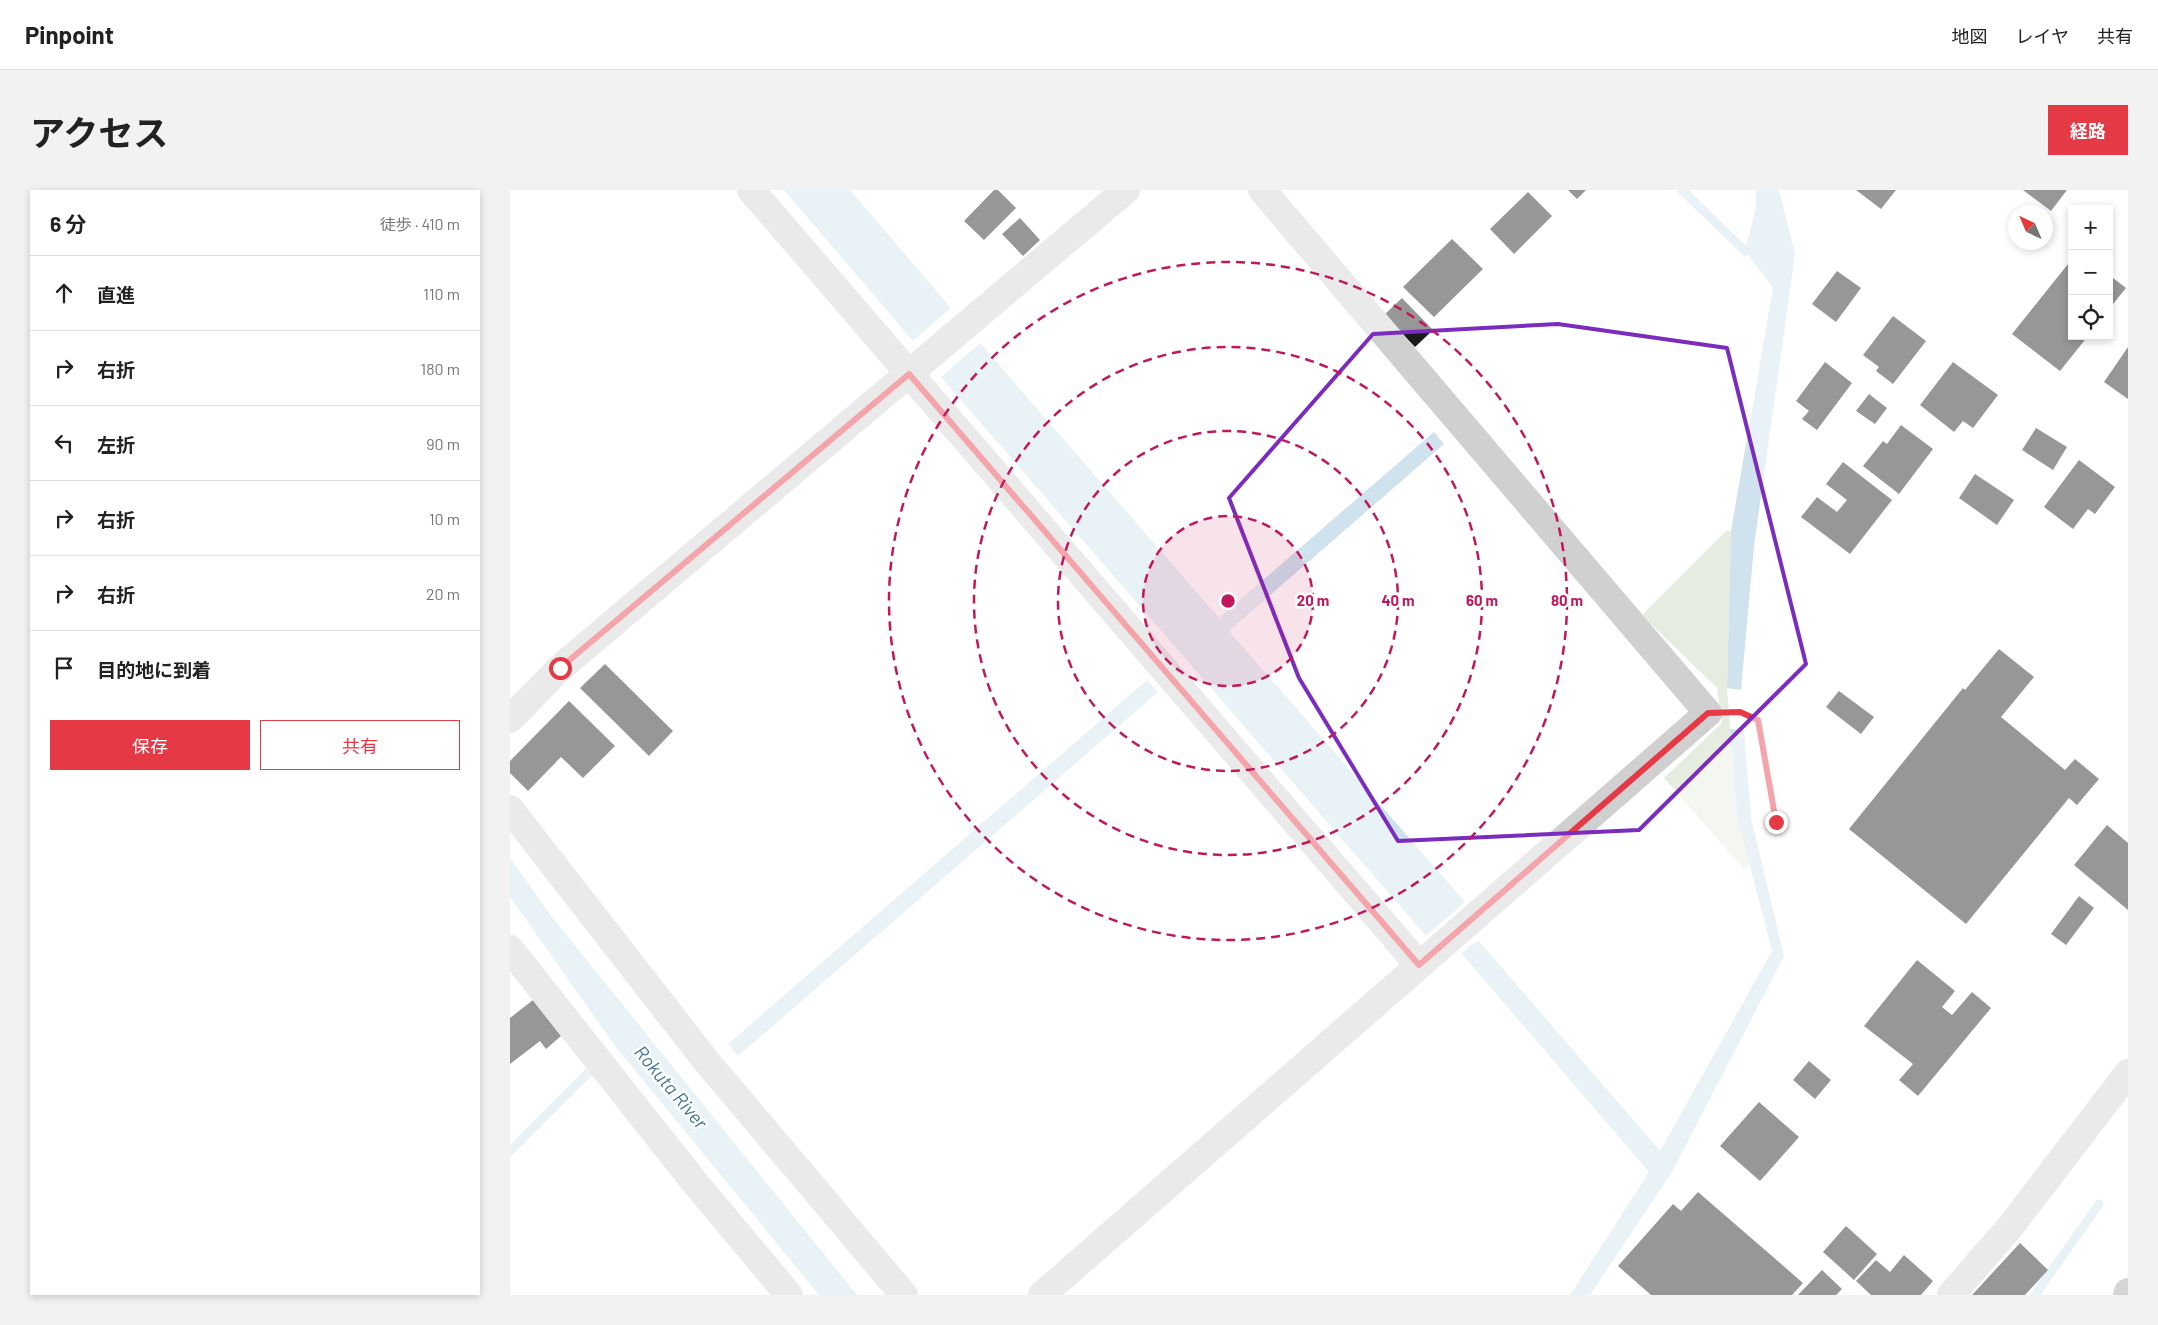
<!DOCTYPE html>
<html lang="ja">
<meta charset="utf-8">
<style>
:root{--surface:#fff;--page:#f2f2f2;--text:#222;--muted:#767676;--line:#e0e0e0;--accent:#e63946}
body{margin:0;font-family:Barlow,"Noto Sans JP",sans-serif;background:var(--page);color:var(--text)}
.controls{position:absolute;right:15px;top:15px;display:grid;overflow:hidden;border-radius:0px;box-shadow:0 2px 8px #0003}
.controls button{width:45px;height:45px;display:grid;place-items:center;padding:0;border:0;border-bottom:1px solid var(--line);background:var(--surface);color:var(--text);font:25px sans-serif}
.compass{position:absolute;left:1498px;top:15px;width:45px;height:45px;border-radius:50%;background:var(--surface);box-shadow:0 2px 8px #0003;rotate:316deg}
.stop{position:absolute;width:15px;height:15px;margin:-11px;border:4px solid #e63946;border-radius:50%;background:#fff}
.stop.end{background:#e63946;border-color:#fff;box-shadow:0 1px 5px #0008}
.list{margin:0;padding:0;list-style:none}
h2{display:flex;justify-content:space-between;align-items:center;height:65px;margin:0;padding:0 20px;font-size:21px}
h2 small{font-size:16px;font-weight:400;color:var(--muted)}
.list li{display:grid;grid-template-columns:32px 1fr auto;gap:15px;align-items:center;box-sizing:border-box;height:75px;padding:0 20px;border-top:1px solid var(--line)}
.list b{display:block;font-size:19px;white-space:nowrap}
.list em{font-size:16px;font-style:normal;color:var(--muted)}
.actions{display:flex;gap:10px;padding:15px 20px}
.actions a{flex:1;padding:11px 0;border:1px solid var(--accent);border-radius:0px;text-align:center;font-size:18px;color:var(--accent)}
.actions .main{background:var(--accent);color:#fff}
.icon{flex:none;width:28px;height:28px;fill:none;stroke:currentColor;stroke-width:2;stroke-linecap:round;stroke-linejoin:round}
.map{position:relative;flex:none;width:1618px;height:1105px;overflow:hidden;border-radius:0px}
header{display:flex;align-items:center;gap:30px;box-sizing:border-box;height:70px;padding:0 25px;background:var(--surface);border-bottom:1px solid var(--line)}
header strong{font-size:24px}
nav{display:flex;gap:28px;margin-inline-start:auto;font-size:18px}
.intro{display:flex;align-items:center;justify-content:space-between;box-sizing:border-box;height:120px;padding:0 30px}
h1{margin:0;font-size:35px}
.button{padding:12px 22px;border-radius:0px;background:var(--accent);color:#fff;font-size:18px;font-weight:700}
main{display:flex;gap:30px;padding:0 30px}
aside{flex:1;background:var(--surface);border-radius:0px;box-shadow:0 2px 8px #0003}
.map>svg:first-child{display:block}
.green{fill:#e6ecdf}
.water{fill:#cfe2ee}
.lines{fill:none;stroke-linecap:round;stroke-linejoin:round}
.stream{stroke:#cfe2ee;stroke-width:9}
.building{fill:#1a1a1a}
.path{stroke:#cdcdcd;stroke-width:3;stroke-dasharray:2.5 2.5;stroke-linecap:butt}
.minor{stroke:#d0d0d0;stroke-width:28}
.trunk{stroke:#a2a2a2;stroke-width:28}
.route{stroke:#e63946;stroke-width:6}
.marked{fill:none;stroke:#7b2cbf;stroke-width:4;stroke-linejoin:round}
.ring{fill:none;stroke:#c2185b;stroke-width:2.5;stroke-dasharray:9 6}
.labels{text-anchor:middle;stroke-width:5;stroke-linejoin:round;paint-order:stroke}
.water-label{font-size:19px;font-style:italic;fill:#3f7597;stroke:#fff}
.centre{fill:#c2185b;stroke:#fff;stroke-width:2.5}
.ring-label{font-size:15px;text-anchor:middle;font-weight:bold;fill:#c2185b;stroke:#fff;stroke-width:5;stroke-linejoin:round;paint-order:stroke}
</style>
<header>
<strong>Pinpoint</strong>
<nav><a>地図</a><a>レイヤ</a><a>共有</a></nav>
</header>
<div class="intro"><h1>アクセス</h1><a class="button">経路</a></div>
<main>
<aside>
<h2>6 分<small>徒歩 · 410 m</small></h2>
<ul class="list">
<li><svg class="icon" aria-label="ahead" viewBox="0 0 24 24"><path d="M12 20V5M6 11l6-6 6 6"/></svg><div><b>直進</b></div><em>110 m</em></li>
<li><svg class="icon" aria-label="right" viewBox="0 0 24 24"><path d="M7 20v-9h11M14 6l5 5-5 5"/></svg><div><b>右折</b></div><em>180 m</em></li>
<li><svg class="icon" aria-label="left" viewBox="0 0 24 24"><path d="M17 20v-9H6M10 6l-5 5 5 5"/></svg><div><b>左折</b></div><em>90 m</em></li>
<li><svg class="icon" aria-label="right" viewBox="0 0 24 24"><path d="M7 20v-9h11M14 6l5 5-5 5"/></svg><div><b>右折</b></div><em>10 m</em></li>
<li><svg class="icon" aria-label="right" viewBox="0 0 24 24"><path d="M7 20v-9h11M14 6l5 5-5 5"/></svg><div><b>右折</b></div><em>20 m</em></li>
<li><svg class="icon" aria-label="arrive" viewBox="0 0 24 24"><path d="M6 21V4h12l-3 4 3 4H6"/></svg><div><b>目的地に到着</b></div></li>
</ul>
<div class="actions"><a class="main">保存</a><a>共有</a></div>
</aside>
<div class="map">
<svg width="1618" height="1105" viewBox="0 0 1618 1105">
<rect width="100%" height="100%" fill="#fff"/>
<path class="green" d="M1216 341H1221L1217 498 1227 626 1240 676 1233 678 1154 588 1212 533 1207 498 1132 425Z"/>
<path class="water" d="M274 0H340L441 118 403 151Z
M1246 0H1269L1285 64 1244 356 1231 500 1217 498 1221 341 1263 98 1235 61 1246 17Z
M470 153 709 428 924 242 934 254 719 441 955 712 916 746 431 187Z
M637 490 648 502 228 866 218 854Z
M1220 539 1234 540 1241 628 1274 766 1162 982 1080 1105H1060L1139 982 952 764 959 756 969 751 1150 961 1262 761 1227 626Z
M0 668 42 727 347 1105H309L105 856 0 707Z"/>
<g class="lines">
<path class="stream" d="M1172 0 1235 61
M0 961 79 882
M1525 1105 1589 1014"/>
</g>
<path class="building" d="M484 0H488L506 18 474 50 454 31Z
M1058 0H1076L1067 9Z
M1346 0H1386L1371 19Z
M1513 0H1557L1541 21Z
M1018 2 1042 26 1004 64 980 39Z
M510 28 530 50 513 66 492 44Z
M942 49 973 79 924 127 893 97Z
M1562 69V146H1578L1550 181 1502 144Z
M1327 81 1351 98 1326 132 1302 114Z
M1599 85 1616 98 1599 119Z
M892 108 923 140 905 157 874 125Z
M1383 126 1416 151 1383 194 1366 181 1369 177 1353 165Z
M1618 157V209L1594 192Z
M1315 172 1342 193 1307 240 1292 229 1299 221 1286 211Z
M1443 172 1488 205 1463 238 1453 231 1444 242 1410 215Z
M1359 204 1377 218 1365 234 1346 221Z
M1391 235 1423 259 1389 304 1353 276 1373 251 1377 254Z
M1526 238 1557 257 1543 280 1512 260Z
M1569 270 1605 297 1585 324 1578 319 1563 339 1534 317Z
M1333 272 1382 310 1340 364 1291 327 1307 307 1327 322 1337 310 1316 294Z
M1465 284 1504 310 1487 335 1449 308Z
M1489 459 1524 487 1491 527 1555 580 1565 569 1589 589 1567 615 1559 608 1456 734 1339 639 1453 498 1455 500Z
M95 474 163 541 139 566 70 498Z
M1329 501 1364 527 1351 544 1316 517Z
M59 511 105 556 73 588 51 567 18 601 0 583V571Z
M1597 635 1618 653V720L1564 675Z
M1569 706 1584 718 1556 755 1541 744Z
M1407 770 1445 801 1432 817 1442 825 1462 802 1481 818 1408 906 1389 890 1403 874 1354 836Z
M23 810 51 846 36 859 30 851 0 874V828Z
M1299 871 1321 890 1305 909 1283 890Z
M1249 912 1289 947 1250 991 1210 956Z
M1188 1002 1293 1093 1282 1105H1141L1108 1076 1163 1014 1171 1021Z
M1336 1036 1367 1064 1344 1090 1313 1062Z
M1510 1053 1538 1080 1515 1105H1462Z
M1394 1065 1423 1091 1411 1105H1361L1346 1091 1366 1070 1380 1082Z
M1312 1080 1332 1099 1326 1105H1288Z"/>
<g class="lines">
<path class="path" d="M1226 522 1230 521 1248 530 1266 632"/>
<path class="minor" d="M241 0 909 775
M0 529 50 478 616 0
M0 619 197 872 394 1105
M0 759 186 994 279 1105
M532 1105 1198 523 752 0
M1441 1105 1500 1037 1618 883"/>
<path class="trunk" d="M1617 1105 1618 1102"/>
</g>
<g class="lines">
<path class="route" d="M50 478 399 184 909 775 1198 523 1230 522 1248 530 1266 632"/>
</g>
<path d="M0 0H1618V1105H0ZM1048 134 1217 158 1296 474 1129 640 888 651 789 488 719 308 863 144Z" fill="#fff" fill-opacity=".55" fill-rule="evenodd"/>
<path class="marked" d="M1048 134 1217 158 1296 474 1129 640 888 651 789 488 719 308 863 144Z"/>
<circle cx="718" cy="411" r="85" fill="#c2185b" fill-opacity=".12"/>
<g class="ring">
<circle cx="718" cy="411" r="85"/>
<circle cx="718" cy="411" r="170"/>
<circle cx="718" cy="411" r="254"/>
<circle cx="718" cy="411" r="339"/>
</g>
<g class="labels">
<g class="water-label">
<text transform="translate(161 897) rotate(50)" y="7">Rokuta River</text>
</g>
</g>
<circle cx="718" cy="411" r="8" class="centre"/>
<g class="ring-label">
<text x="803" y="416">20 m</text>
<text x="888" y="416">40 m</text>
<text x="972" y="416">60 m</text>
<text x="1057" y="416">80 m</text>
</g>
</svg>
<div class="controls">
<button>+</button>
<button>−</button>
<button><svg class="icon" aria-label="locate" viewBox="0 0 24 24"><circle cx="12" cy="12" r="6"/><path d="M12 2v4M12 18v4M2 12h4M18 12h4"/></svg></button>
</div>
<svg class="compass" viewBox="-18 -18 36 36"><path d="M0-13l5 13h-10z" fill="#e53935"/><path d="M0 13l5-13h-10z" fill="#767676"/></svg>
<div class="stop" style="left:50px;top:478px"></div>
<div class="stop end" style="left:1266px;top:632px"></div>
</div>
</main>
